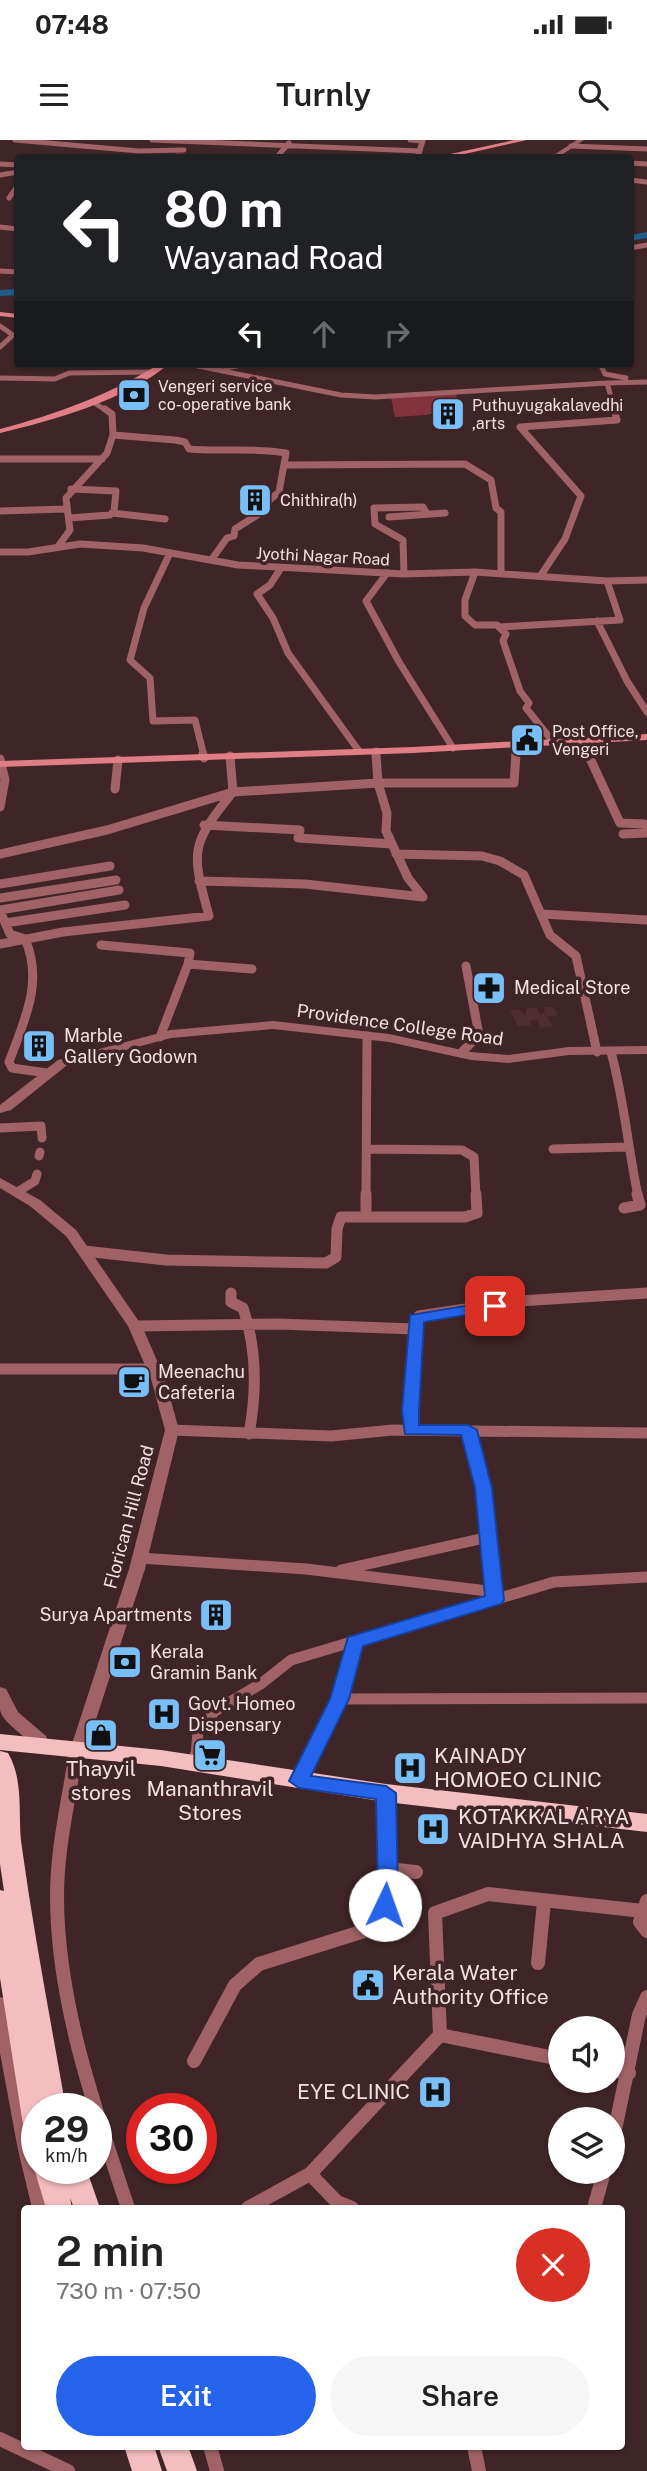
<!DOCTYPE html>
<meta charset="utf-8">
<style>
:root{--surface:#fff;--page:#f6f6f6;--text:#222;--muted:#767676;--accent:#2563eb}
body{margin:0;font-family:"Public Sans",sans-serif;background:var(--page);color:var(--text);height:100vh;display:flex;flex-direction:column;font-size:26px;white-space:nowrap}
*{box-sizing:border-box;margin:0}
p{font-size:23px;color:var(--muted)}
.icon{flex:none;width:38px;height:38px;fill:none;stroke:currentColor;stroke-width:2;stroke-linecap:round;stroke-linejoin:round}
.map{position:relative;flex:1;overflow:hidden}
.details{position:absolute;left:21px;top:2065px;width:604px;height:245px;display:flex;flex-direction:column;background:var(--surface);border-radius:7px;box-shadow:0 2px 5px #0004}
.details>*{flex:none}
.top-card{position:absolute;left:14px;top:14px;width:620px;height:214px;border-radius:7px;box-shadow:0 2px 5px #0004;background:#202124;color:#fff;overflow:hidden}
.tools{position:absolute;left:548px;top:1876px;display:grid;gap:14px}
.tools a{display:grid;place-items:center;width:77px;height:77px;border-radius:50%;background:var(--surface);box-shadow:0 2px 5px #0004;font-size:35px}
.speed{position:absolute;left:21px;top:1953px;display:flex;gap:14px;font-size:35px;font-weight:700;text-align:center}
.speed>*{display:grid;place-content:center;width:91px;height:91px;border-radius:50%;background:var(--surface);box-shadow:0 2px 5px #0004;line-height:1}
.speed small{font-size:18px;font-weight:400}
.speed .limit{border:10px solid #d22;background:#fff;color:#111}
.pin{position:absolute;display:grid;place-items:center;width:60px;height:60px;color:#fff;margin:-30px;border-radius:14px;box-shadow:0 4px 10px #0006}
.me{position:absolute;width:77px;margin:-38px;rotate:3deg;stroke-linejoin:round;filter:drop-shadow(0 0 5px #0008)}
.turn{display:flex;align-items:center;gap:24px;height:147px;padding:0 35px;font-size:32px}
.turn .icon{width:91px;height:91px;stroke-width:2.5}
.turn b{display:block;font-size:49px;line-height:60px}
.lanes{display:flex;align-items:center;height:66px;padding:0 35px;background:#0003;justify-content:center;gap:35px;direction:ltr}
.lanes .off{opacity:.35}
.round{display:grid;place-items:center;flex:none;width:74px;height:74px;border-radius:37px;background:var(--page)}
.summary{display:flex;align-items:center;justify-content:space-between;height:119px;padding:0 35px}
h1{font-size:42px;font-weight:600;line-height:52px}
.action{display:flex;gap:14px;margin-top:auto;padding:14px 35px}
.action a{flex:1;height:80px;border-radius:42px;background:var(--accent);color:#fff;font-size:28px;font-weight:600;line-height:80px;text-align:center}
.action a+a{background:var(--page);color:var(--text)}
.status{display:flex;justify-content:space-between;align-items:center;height:49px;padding:0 35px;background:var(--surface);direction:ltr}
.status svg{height:19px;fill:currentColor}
header{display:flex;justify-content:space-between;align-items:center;height:91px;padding:0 35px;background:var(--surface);font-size:32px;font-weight:600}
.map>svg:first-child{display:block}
</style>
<div class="status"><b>07:48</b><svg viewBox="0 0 49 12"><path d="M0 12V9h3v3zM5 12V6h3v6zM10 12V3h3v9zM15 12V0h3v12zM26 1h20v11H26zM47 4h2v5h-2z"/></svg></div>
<header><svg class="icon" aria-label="menu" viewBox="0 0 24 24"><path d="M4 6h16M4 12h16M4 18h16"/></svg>Turnly<svg class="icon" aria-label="search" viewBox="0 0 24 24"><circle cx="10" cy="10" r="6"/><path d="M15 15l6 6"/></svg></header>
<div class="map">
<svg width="647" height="2331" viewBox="0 0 647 2331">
<rect width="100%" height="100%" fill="#3f2527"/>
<path fill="#4e2e31" d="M544 867H553L558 875 547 877 553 886 540 888 538 880 530 881 531 885 518 886 510 870 519 869 525 875 527 868H537L540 875 545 871Z"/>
<path fill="#83333e" d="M457 253 454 269 426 275 395 277 391 258Z"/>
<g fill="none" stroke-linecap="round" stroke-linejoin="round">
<path fill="#1f5e8a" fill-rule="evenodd" d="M647 92V98L630 101V95Z
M18 149V155L0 156V150Z"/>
<path stroke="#a06267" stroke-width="5" d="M15 0 139 11 184 10
M152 0 420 11
M410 0 422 1
M571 6 647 9
M177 16 215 18
M276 18 289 3
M630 23 647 24
M0 24 18 25
M0 35 18 32
M630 40 647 42
M9 58 18 45
M0 87 18 89
M630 108 647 105
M0 131 18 132
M0 186 13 195 0 207
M188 224 341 255 375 257 607 243
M600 224 605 234 626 238
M226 228 247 224
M0 238 55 239 69 233 152 232
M96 264 107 271
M615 271 607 243 647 242"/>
<path stroke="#a06267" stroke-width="7" d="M105 269 112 274 113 295 175 300 185 302 189 309C221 312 254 307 286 313L279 352 259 369 262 372 235 389 234 396 227 398 212 419
M0 319H102
M285 325 465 324 491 340 496 368 501 372V434
M0 371 66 369
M112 373 165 379
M389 377 445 373
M69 378 110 375 114 372 116 351 71 349
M59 405 70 390 66 358 107 313 113 295
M0 412H28L80 404 143 408 238 425 404 434 475 432 607 441 647 440
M170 413 144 468 130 520 150 538 153 581 195 580 204 616
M281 428 270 445 257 454 273 478 288 513 359 611
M475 432 465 460V476L475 485H497L506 494 503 501 520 551 529 563 526 568 554 603
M387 433 366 461 399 522 453 608
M404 434 403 400 375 384 374 368 423 367 427 374
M541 435 565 399 581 356 520 287 617 280 614 269
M597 481 627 541 647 572
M499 487 620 480 607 441
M582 601 589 616
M376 611V616
M515 616 516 605"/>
<path stroke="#a06267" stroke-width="9" d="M203 614 204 618
M588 614 620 683 645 684 647 688
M0 619 5 640 0 667
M115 649 118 620
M204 685 300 690 298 698 392 704
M623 694 647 693
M0 714 107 690 233 652 230 616
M396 714 482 716 500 721 524 735 550 795 576 816 597 912
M199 741 305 744 423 757 408 738 386 691 387 673 378 643H514L516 614
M0 744 110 726
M0 758 116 740
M0 770 119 750
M0 771 10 794 25 799C44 842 24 881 9 922L12 928 47 933
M542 774 647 780
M5 783 125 765
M0 804 63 792 209 776C191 711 190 705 233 652L378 643 376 614
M101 805 190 813 188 824
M160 897 188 824 252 829
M611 912C624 959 628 1008 638 1056
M461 913 479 895 466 826
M0 988 41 986 42 998
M367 1009 462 1010 474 1017 476 1056
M553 1009 627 1007
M39 1016 40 1012
M19 1051 35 1041 37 1034
M366 1056 367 896"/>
<path stroke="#a06267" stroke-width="11" d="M624 1068 640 1065 637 1054
M366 1075V1054
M84 1111 166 1120 326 1123 336 1117 337 1089 341 1077H465L477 1073 476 1054
M231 1153V1162L243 1168C257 1209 257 1251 249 1294
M136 1186 278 1184 415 1189
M0 1229H154
M172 1290 331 1296 393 1290 647 1293
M411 1290 415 1189 419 1176 519 1161 647 1153
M468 1290 484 1348 495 1456
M140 1418 306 1429 496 1452
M341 1430 489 1397
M340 1559 647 1558
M196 1617 198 1591 215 1571 262 1543 291 1520 554 1442 647 1437
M311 1617 340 1559 355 1502"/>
<path stroke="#a06267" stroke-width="14" d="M75 1618C68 1664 57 1709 57 1756 57 1862 95 1969 128 2068
M196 1624 197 1615
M298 1641 311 1615
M387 1729 416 1732
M647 1761 640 1782 647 1791
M538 1823 544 1762
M440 1895 560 1919
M194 1921 235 1845 259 1824 377 1787 388 1753 386 1653
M612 1930 629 1933
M612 2004 639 1875 647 1857
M310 2034 337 2062 352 2068
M248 2068 310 2034 440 1895 435 1773 488 1754 643 1771
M594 2068 604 2032
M0 2299 68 2331
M210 2306 217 2331
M474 2306 479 2331"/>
<path fill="#a06267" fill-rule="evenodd" d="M420 0H426L420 18H414Z
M577 0H584L557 18H549Z
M273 881 389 894 471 912 508 915 569 907 647 906V914L569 915 508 923 471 920 389 902 273 889 171 898 66 926 11 970 0 973V965L58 920 171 890Z
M0 1038 40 1060 76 1090 142 1186 165 1239 179 1290 145 1429 86 1610 84 1614 78 1616 72 1614 70 1610 129 1429 165 1290 151 1239 128 1186 66 1096 30 1066 0 1048Z
M0 1547 6 1549 18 1572 46 1596 50 1607 48 1611 42 1613 36 1611C28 1596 3 1584 0 1570 0 1563 0 1554 0 1547Z
M0 1857 7 1859 9 1864 37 2005V2028H42L52 2068H32L18 2010 0 1913Z"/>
<path fill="#e07e87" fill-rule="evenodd" d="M514 0H527L447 18H432Z
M0 172 18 174V178L0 176Z
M159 224H169C126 260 54 280 0 293V289C57 274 109 255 159 224Z
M647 594V600L413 613 0 627V621L413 607Z"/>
<path fill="#f4bdc0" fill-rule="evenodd" d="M0 1594 161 1610 386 1644 647 1674V1692L386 1662 161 1626 0 1610Z
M0 1611 8 1613C25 1642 17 1677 22 1708 34 1795 51 1882 66 1969H37V2002L28 1999 24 1991 0 1838V1750L4 1751 0 1724Z
M37 2022V2028H86L100 2068H74L70 2058 72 2068H46L34 2028Z
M124 2306H154L162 2331H132Z
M158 2306H188L197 2331H167Z"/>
</g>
<path fill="#2563eb" stroke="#184099" stroke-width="2" d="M495 1161 501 1162V1169L424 1182 419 1271V1285H468L477 1290 492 1348 504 1460 501 1464 363 1506 349 1559 311 1636 386 1646 396 1653 398 1753 393 1770H378L375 1765 378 1753 376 1659 299 1648 289 1641 330 1559 348 1497 485 1456 475 1348 461 1295 405 1294 402 1271 410 1175Z"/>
<defs>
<g id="bank-square" transform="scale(1.75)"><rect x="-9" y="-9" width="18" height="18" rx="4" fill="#78bff7" stroke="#3f2527"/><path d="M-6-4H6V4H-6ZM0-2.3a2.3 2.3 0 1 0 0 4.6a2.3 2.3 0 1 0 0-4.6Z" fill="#111"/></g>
<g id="building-square" transform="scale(1.75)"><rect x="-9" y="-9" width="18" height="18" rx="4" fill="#78bff7" stroke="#3f2527"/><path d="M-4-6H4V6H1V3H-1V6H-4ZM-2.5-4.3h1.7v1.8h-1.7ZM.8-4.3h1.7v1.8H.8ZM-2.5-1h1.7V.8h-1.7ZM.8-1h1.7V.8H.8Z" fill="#111"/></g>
<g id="civic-square" transform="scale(1.75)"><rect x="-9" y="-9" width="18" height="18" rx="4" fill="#78bff7" stroke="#3f2527"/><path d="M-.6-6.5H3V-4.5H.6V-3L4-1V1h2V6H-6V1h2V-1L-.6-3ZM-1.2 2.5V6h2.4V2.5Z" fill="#111"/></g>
<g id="pharmacy-square" transform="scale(1.75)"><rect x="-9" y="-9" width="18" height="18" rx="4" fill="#78bff7" stroke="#3f2527"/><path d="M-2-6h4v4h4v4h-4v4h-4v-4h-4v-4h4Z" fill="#111"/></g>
<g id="cafe-square" transform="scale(1.75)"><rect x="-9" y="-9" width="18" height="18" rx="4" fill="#78bff7" stroke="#3f2527"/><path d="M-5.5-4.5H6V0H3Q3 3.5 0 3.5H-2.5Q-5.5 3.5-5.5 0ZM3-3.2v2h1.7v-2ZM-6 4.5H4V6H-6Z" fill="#111"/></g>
<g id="hospital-square" transform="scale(1.75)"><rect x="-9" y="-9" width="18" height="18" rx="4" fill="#78bff7" stroke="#3f2527"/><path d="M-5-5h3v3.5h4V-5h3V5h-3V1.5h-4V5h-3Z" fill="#111"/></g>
<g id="shop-square" transform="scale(1.75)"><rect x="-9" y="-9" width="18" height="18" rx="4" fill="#78bff7" stroke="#3f2527"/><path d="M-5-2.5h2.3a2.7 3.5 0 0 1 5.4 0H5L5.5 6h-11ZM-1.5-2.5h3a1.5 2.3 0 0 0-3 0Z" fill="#111"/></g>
<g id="supermarket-square" transform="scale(1.75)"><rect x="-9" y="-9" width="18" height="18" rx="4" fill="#78bff7" stroke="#3f2527"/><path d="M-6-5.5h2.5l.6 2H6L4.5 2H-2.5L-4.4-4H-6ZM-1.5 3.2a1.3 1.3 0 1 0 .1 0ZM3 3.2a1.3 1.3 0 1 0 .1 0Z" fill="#111"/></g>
</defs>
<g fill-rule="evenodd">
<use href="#bank-square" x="134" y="255"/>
<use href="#building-square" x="448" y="274"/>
<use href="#building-square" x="255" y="360"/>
<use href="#civic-square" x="527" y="600"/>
<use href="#pharmacy-square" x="489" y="848"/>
<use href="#building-square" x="39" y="906"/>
<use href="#cafe-square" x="134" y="1242"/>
<use href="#building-square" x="216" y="1475"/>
<use href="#bank-square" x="125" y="1522"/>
<use href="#hospital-square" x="164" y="1574"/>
<use href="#shop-square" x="101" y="1595"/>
<use href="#supermarket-square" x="210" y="1615"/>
<use href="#hospital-square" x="410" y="1628"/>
<use href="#hospital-square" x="433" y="1689"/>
<use href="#civic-square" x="368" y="1845"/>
<use href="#hospital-square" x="435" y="1952"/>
</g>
<g text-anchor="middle" stroke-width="7" stroke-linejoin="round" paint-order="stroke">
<g font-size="16" fill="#f2e1e1" stroke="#3f2527" text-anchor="start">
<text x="158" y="252">Vengeri service<tspan x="158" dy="18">co-operative bank</tspan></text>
<text x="472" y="271">Puthuyugakalavedhi<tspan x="472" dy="18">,arts</tspan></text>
<text x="280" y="366">Chithira(h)</text>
<text x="552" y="597">Post Office,<tspan x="552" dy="18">Vengeri</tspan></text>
</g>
<g font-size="16" fill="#f2e1e1" stroke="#3f2527">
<text transform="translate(323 416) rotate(3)" y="6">Jyothi Nagar Road</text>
</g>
<g font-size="18" fill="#f2e1e1" stroke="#3f2527" text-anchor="start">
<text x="514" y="854">Medical Store</text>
<text x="64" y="902">Marble<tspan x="64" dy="21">Gallery Godown</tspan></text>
<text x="158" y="1238">Meenachu<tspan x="158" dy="21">Cafeteria</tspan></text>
<text x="192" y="1481" text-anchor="end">Surya Apartments</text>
<text x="150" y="1518">Kerala<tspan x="150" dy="21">Gramin Bank</tspan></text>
<text x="188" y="1570">Govt. Homeo<tspan x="188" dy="21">Dispensary</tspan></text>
</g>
<g font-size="18" fill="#f2e1e1" stroke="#3f2527">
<text transform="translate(400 885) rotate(8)" y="6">Providence College Road</text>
<text transform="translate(129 1377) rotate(-75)" y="6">Florican Hill Road</text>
</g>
<g font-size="21" fill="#f2e1e1" stroke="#3f2527" text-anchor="start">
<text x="434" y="1623">KAINADY<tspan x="434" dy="24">HOMOEO CLINIC</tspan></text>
<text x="101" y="1636" text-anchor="middle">Thayyil<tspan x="101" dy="24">stores</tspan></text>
<text x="210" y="1656" text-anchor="middle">Mananthravil<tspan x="210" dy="24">Stores</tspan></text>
<text x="458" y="1684">KOTAKKAL ARYA<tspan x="458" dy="24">VAIDHYA SHALA</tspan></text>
<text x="392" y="1840">Kerala Water<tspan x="392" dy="24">Authority Office</tspan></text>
<text x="410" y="1959" text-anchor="end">EYE CLINIC</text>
</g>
</g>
</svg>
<div class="tools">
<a><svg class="icon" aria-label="sound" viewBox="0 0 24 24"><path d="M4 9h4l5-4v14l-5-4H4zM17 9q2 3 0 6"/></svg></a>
<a><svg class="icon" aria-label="layers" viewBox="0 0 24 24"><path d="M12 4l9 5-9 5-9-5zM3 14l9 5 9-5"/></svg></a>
</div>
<div class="speed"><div>29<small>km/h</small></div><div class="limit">30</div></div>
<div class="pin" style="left:495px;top:1166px;background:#d93025"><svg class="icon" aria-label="arrive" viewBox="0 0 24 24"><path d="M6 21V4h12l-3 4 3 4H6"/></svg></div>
<svg class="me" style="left:385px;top:1765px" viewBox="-20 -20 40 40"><circle r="19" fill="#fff"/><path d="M0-13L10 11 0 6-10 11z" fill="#2563eb"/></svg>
<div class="top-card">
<div class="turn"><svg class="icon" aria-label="left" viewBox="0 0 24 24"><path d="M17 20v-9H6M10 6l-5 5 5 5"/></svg><div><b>80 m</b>Wayanad Road</div></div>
<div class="lanes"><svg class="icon" aria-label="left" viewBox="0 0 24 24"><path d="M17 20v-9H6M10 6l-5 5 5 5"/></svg><svg class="icon off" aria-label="ahead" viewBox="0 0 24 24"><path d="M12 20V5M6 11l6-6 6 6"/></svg><svg class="icon off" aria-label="right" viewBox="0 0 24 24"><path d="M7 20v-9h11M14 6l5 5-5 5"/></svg></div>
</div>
<section class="details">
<div class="summary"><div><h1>2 min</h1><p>730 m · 07:50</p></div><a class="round" style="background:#d93025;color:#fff"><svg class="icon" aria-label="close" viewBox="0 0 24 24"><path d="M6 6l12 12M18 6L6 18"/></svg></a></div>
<div class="action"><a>Exit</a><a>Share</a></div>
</section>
</div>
